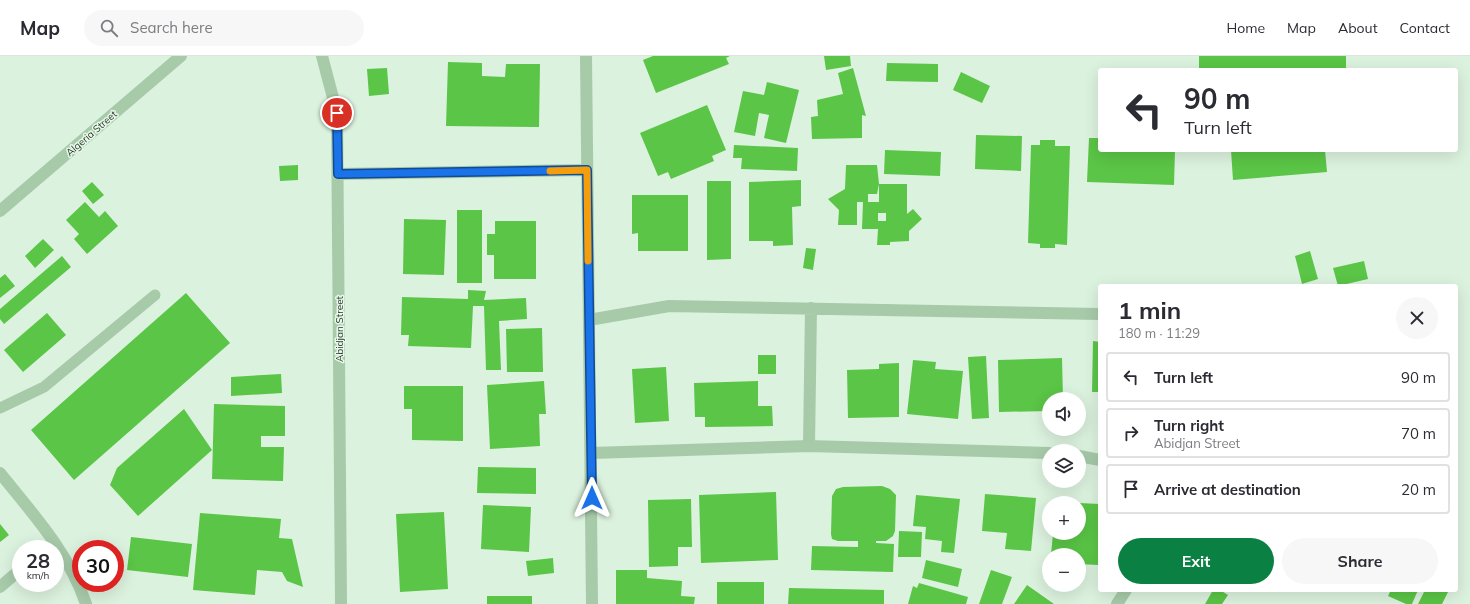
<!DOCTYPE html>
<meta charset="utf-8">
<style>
:root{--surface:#fff;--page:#f7f7f7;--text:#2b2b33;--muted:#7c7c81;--line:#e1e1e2;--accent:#0b8043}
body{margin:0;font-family:Mulish,sans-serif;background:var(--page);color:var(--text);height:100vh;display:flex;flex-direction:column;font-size:15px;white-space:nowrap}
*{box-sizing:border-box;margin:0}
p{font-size:13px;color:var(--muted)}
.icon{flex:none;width:22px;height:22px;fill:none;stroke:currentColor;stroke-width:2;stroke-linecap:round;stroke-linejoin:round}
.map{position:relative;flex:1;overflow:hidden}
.side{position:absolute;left:1098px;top:228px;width:360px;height:308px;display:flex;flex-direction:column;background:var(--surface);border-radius:4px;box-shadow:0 4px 16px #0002}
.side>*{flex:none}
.guide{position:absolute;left:1098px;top:12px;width:360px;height:84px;border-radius:4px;box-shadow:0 4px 16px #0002;background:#fff;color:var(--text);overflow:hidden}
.fabs{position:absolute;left:1042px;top:336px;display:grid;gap:8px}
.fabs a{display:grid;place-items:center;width:44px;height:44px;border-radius:50%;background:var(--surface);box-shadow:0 4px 16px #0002;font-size:20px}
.speed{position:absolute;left:12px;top:484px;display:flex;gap:8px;font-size:20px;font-weight:700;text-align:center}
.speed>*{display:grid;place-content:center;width:52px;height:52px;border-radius:50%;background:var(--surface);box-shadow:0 4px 16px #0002;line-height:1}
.speed small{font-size:10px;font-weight:400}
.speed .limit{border:6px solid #d22;background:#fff;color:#111}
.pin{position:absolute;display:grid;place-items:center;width:34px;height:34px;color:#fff;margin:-17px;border:2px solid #fff;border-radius:50%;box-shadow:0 1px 4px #0007}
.me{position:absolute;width:44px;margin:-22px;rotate:0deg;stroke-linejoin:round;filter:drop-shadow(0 0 3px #0008)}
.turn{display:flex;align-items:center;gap:14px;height:84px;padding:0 20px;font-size:18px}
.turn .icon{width:52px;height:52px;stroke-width:2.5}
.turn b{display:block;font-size:28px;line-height:34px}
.round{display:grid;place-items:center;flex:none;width:42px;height:42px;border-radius:21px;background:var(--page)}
.head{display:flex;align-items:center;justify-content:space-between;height:68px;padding:0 20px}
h1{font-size:24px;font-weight:700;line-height:30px}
.primary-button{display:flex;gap:8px;margin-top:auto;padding:8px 20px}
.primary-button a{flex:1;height:46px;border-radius:24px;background:var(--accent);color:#fff;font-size:16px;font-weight:700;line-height:46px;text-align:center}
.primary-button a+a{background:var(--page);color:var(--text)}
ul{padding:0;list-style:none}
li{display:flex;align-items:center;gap:12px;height:50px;margin:0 8px 6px;padding:0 12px;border:2px solid var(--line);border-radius:4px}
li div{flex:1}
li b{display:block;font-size:15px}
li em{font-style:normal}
header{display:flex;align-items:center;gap:24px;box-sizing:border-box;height:56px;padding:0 20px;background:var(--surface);border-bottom:1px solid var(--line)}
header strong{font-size:19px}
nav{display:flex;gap:22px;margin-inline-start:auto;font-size:14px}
.search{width:280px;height:36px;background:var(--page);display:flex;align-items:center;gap:10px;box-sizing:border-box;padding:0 14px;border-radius:22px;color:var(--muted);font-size:15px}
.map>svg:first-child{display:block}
</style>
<header>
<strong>Map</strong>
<div class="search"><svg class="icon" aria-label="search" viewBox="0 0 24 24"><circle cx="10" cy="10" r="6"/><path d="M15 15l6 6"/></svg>Search here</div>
<nav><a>Home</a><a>Map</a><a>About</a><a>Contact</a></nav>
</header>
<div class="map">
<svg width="1470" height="548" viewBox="0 0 1470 548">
<rect width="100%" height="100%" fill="#dbf2de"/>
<path fill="#5ac546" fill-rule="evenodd" d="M653 0H730L726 2 729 8 656 37 643 4Z
M824 0H850L851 10 826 14Z
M1199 0H1346V13L1199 14Z
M448 6 482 7V20L505 21 506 8H540L539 71 446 70Z
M887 7 938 8V26L886 25Z
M387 12 389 38 369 40 367 13Z
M853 12 866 60 862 59V82L812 83 811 61 818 60 817 44 843 38 838 17Z
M961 16 990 30 982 47 953 34Z
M767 26 799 34 786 87 764 82 769 59 759 57 755 80 734 76 743 35 764 39Z
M707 49 726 94 712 100 714 105 671 123 668 116 658 120 640 77Z
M976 79 1022 80 1021 115 975 113Z
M1089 82H1100V94H1175L1174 129 1087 126Z
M1040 84H1055V90H1070L1067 189 1055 188V192H1040V188L1028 187 1031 89H1040Z
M734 89 798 92 797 115 741 113 742 102H733Z
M885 94 941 96 940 120 884 118Z
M1231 94H1325L1327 116 1233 124Z
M298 109V124L280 125 279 110Z
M846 109H877L879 128H907V158L913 153 922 163 909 175V185L890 186V189H877L878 173H862L863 146H857V169H838L839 154 828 143 845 133ZM879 128V146H868V138H877ZM878 157H886V165H878Z
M801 124V150L792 151 793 189 773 190V185H749V126Z
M707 125H731V203L707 204Z
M92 126 104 139 93 148 82 135Z
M632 139H688V195H638V177L632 178Z
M85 146 99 161 105 155 118 170 87 198 74 183 79 178 66 164Z
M457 154H482V227H457Z
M404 163 446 164 444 219 403 218Z
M495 165H536V223H494V199H487V178H495Z
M43 183 54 194 35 212 25 200Z
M806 192 816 193 813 214 803 212Z
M1310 195 1318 223 1302 228 1295 200Z
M62 200 71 211 4 268 0 263V253Z
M1364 205 1368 223 1338 230 1333 212Z
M5 218 15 230 0 242V222Z
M468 234 486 235 484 244 526 242 527 263 499 265 501 314H486L484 250H473L471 292 408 290 409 279H401L402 241 468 243Z
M186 237 230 287 74 424 31 374Z
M47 257 66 279 23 316 4 294Z
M542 272 543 316H507L506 273Z
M1093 285 1100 286V336H1092Z
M758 299H776V318H758Z
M986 300 989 362 972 363 968 301Z
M1062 302 1063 343H1049V355L999 356 998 304Z
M913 304 936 306 935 313 963 315 958 363 907 358Z
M899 307V361L848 362 847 314 879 313V308Z
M666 311 669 365 635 367 632 313Z
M281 318 282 337 231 340V321Z
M544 325 546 358H539L540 390 490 393 487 329Z
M758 325V350H772L773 370 705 371V361H695L694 327Z
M404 330H463V385L412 384V353H404Z
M214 348 285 350V380H261V391H284L283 425 212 423Z
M184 353 212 394 138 460 110 429 117 412Z
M478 411 536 412V438L477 437Z
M882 430 890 433 896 439 895 475 893 480 886 485H876V487L894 488 893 516 811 514 812 490 858 491V485H838L832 483 831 478 832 440 836 433 843 431Z
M776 436 778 504 701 507 699 439Z
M985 438 1036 442 1031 495 1005 493 1007 477 982 475Z
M916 439 960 443 954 497 941 496 942 485 925 483 926 471 913 470Z
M691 443 692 491H678V510L649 511 648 444Z
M1056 445 1071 446V447H1055Z
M1079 447 1100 448 1098 509 1079 508V499H1051L1053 477H1079Z
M483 449 531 451 529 496 481 493Z
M444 456 448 533 400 536 396 458Z
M200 457 281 463 279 482 292 483 303 531 287 525 282 516 257 514 255 539 193 534Z
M0 468 9 479 0 486Z
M899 475 922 476 921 501H898Z
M131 481 192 488 188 521 127 514Z
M553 502 554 517 528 520 526 505Z
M926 504 962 513 958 531 922 522Z
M616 514H647V522L682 525 681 540 695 541 694 548H616Z
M991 514 1012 521 1002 548H979Z
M717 526H764V548H717Z
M919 527 968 541 966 548H908L913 530 917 532Z
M1027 529 1054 548H1014Z
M789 532 884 534V548H788Z
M1213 534H1220L1228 539 1222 548H1205Z
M1391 534H1418L1412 548H1406L1388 540Z
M1425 534H1449L1442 548H1418Z
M487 540H532V548H487Z"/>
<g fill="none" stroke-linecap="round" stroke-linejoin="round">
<path stroke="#a7caa9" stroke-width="11" d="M0 352 44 331 155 239"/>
<path stroke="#a7caa9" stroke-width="12" d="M322 0 337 57 341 548
M586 0 592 548
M338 118 587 114
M0 155 181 0
M589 264 669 250 1100 258
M809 390 811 252
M592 397 809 390 1049 397
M1079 400 1100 404
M0 417C33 458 69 497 86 548
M0 531 21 513
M1117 548 1126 534"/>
</g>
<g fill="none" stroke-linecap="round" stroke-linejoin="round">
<g stroke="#114b97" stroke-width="10">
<path id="route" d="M337 57 338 118 587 114 592 442"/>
</g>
<use href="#route" stroke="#1a73e8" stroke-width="7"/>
<path stroke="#f59e0b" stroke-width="7" d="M550 115 587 114 588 205"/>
</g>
<g text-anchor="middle" stroke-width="3" stroke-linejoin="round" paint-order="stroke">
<g font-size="10" fill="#293628" stroke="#e7f9ea">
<text transform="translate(91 77) rotate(-41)" y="4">Algeria Street</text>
<text transform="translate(339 273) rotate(-90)" y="4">Abidjan Street</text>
</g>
</g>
</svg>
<div class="fabs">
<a><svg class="icon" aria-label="sound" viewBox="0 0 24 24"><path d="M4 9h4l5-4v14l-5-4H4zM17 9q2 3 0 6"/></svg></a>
<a><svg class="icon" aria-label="layers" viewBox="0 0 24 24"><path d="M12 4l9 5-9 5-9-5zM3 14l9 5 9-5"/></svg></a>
<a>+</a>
<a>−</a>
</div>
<div class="speed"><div>28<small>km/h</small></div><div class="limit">30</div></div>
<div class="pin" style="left:337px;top:57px;background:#d93025"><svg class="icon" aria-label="arrive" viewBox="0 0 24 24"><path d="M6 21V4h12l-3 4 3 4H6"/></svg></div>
<svg class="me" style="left:592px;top:442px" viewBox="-20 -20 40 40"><path d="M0-17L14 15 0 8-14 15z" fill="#1a73e8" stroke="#fff" stroke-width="4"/></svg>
<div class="guide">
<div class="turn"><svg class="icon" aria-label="left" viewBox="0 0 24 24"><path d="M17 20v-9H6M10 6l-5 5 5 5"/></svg><div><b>90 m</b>Turn left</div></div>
</div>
<section class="side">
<div class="head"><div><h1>1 min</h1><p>180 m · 11:29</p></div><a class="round"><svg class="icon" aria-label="close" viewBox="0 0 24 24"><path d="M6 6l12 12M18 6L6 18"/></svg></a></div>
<ul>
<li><svg class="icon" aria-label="left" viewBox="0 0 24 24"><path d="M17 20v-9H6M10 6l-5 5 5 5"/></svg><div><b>Turn left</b></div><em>90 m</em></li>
<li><svg class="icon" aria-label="right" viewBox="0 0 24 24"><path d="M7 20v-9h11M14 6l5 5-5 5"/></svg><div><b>Turn right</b><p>Abidjan Street</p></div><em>70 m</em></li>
<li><svg class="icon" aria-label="arrive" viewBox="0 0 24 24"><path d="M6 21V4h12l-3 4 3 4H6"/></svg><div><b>Arrive at destination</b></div><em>20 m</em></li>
</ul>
<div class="primary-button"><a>Exit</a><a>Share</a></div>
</section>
</div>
